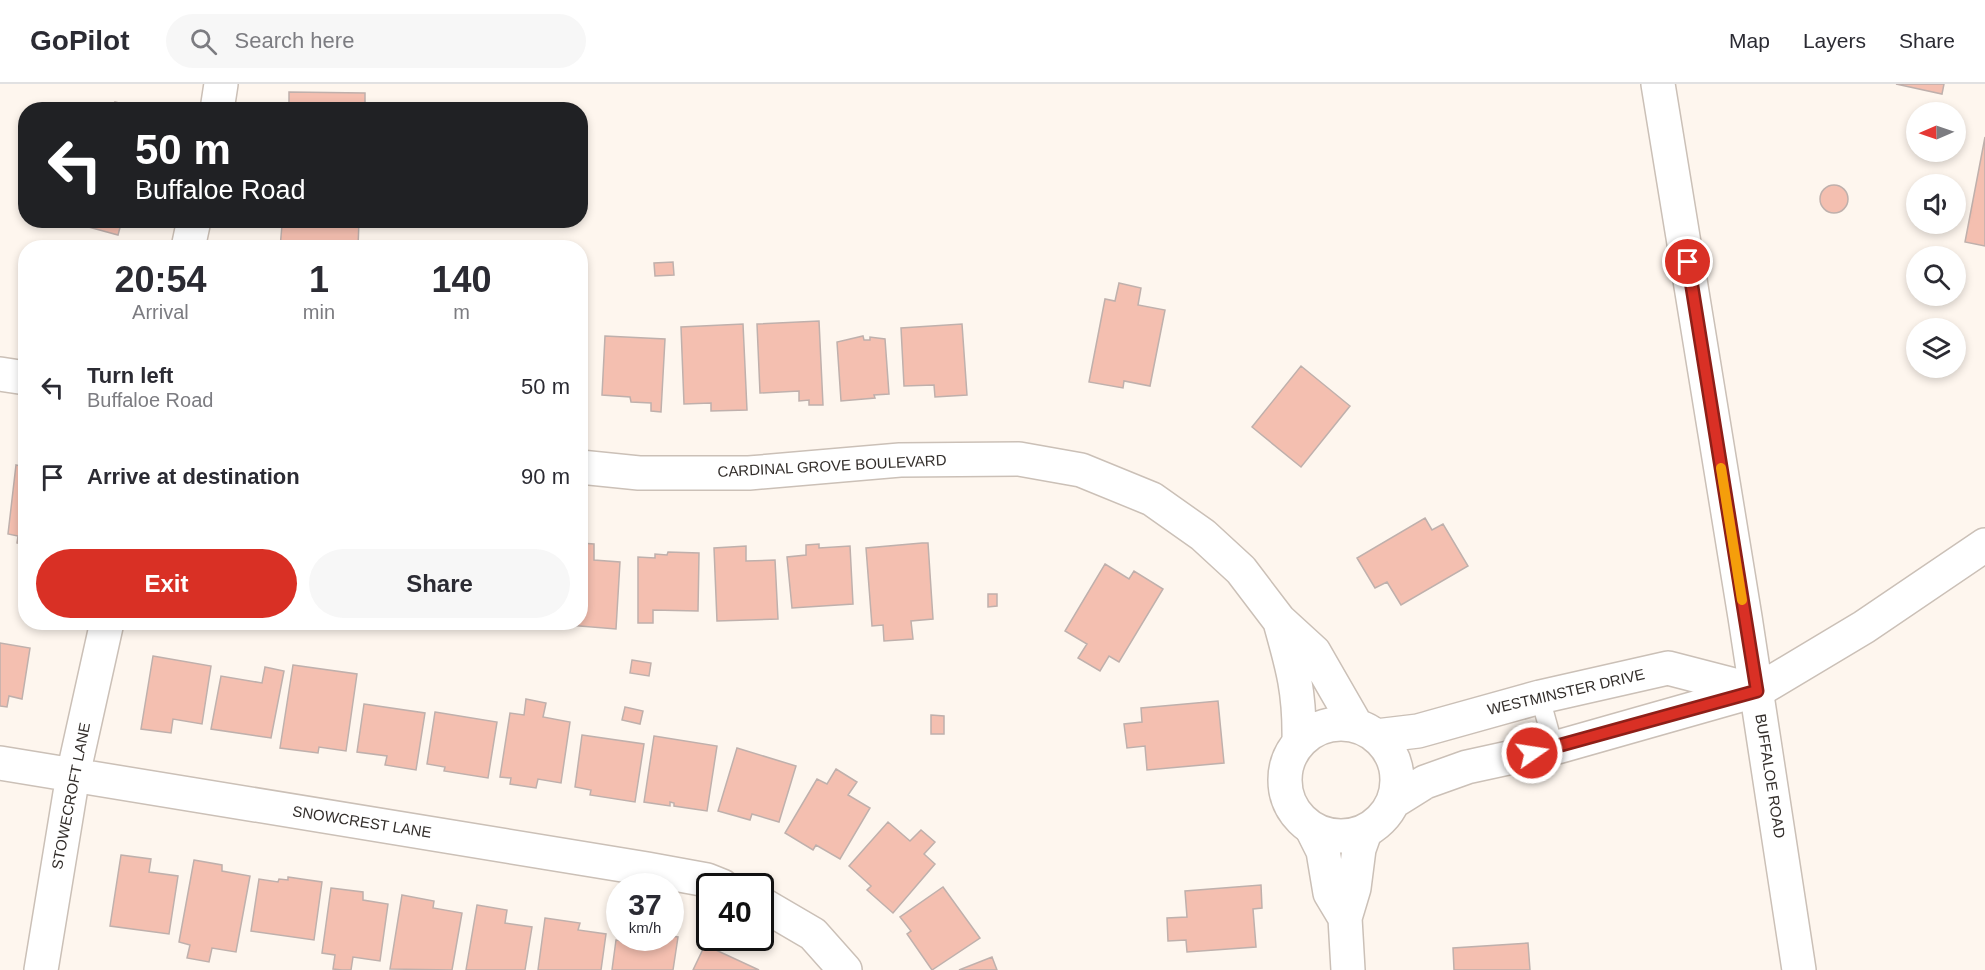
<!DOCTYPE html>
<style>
:root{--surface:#fff;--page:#f7f7f7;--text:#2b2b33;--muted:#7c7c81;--line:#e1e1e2;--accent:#d93025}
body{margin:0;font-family:Arial,sans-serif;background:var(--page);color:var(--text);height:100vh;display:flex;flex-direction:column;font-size:22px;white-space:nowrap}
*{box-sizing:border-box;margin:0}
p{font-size:20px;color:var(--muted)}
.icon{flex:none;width:33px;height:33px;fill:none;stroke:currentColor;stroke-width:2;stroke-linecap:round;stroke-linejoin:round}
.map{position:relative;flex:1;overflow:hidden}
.panel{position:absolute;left:18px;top:156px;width:570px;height:390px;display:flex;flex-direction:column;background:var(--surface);border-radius:24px;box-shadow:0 3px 9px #0003}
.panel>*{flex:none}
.guide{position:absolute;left:18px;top:18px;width:570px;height:126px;border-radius:24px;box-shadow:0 3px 9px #0003;background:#202124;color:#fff;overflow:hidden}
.needle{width:39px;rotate:268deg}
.buttons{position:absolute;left:1906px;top:18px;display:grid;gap:12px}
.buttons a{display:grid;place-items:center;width:60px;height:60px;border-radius:50%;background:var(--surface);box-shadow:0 3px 9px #0003;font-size:30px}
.speed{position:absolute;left:606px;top:789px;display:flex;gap:12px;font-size:30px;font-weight:700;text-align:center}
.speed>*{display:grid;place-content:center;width:78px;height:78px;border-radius:50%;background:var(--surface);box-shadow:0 3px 9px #0003;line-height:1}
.speed small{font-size:15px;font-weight:400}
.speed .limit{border:3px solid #111;border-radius:9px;background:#fff;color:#111}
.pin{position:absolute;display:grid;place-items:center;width:51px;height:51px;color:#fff;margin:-26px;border:3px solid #fff;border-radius:50%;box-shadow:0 2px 6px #0007}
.me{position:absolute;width:66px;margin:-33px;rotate:77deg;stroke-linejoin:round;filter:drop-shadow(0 0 4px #0008)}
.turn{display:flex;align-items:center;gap:21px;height:126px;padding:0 18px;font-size:27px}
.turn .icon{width:78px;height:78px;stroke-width:2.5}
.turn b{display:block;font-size:42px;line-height:51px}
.eta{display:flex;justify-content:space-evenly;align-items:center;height:102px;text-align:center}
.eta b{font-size:36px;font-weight:800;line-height:42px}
.button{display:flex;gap:12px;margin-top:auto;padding:12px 18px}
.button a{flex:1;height:69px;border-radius:36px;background:var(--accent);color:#fff;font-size:24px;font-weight:800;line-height:69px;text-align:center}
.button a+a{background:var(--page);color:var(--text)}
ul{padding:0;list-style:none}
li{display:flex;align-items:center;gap:18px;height:90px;padding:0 18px}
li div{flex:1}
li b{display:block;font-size:22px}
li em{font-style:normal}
header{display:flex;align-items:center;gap:36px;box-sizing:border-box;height:84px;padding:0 30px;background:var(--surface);border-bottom:2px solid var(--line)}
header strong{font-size:28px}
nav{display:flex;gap:33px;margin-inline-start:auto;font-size:21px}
.search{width:420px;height:54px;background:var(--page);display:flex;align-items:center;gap:15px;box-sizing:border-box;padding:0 21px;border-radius:33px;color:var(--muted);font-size:22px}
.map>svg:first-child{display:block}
</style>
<header>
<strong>GoPilot</strong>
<div class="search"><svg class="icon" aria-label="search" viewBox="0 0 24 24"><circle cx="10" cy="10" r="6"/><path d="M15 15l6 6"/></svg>Search here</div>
<nav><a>Map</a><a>Layers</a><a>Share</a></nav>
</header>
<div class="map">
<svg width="1985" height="886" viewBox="0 0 1985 886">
<rect width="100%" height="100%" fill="#fef6ee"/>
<path fill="#f4bfb0" stroke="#bfb0ac" stroke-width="1.5" d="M1896 0H1944L1942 10Z
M289 8 365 9V26H289Z
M115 18 149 26H114Z
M1985 53V162L1965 158Z
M1820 115a14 14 0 1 1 28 0a14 14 0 1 1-28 0Z
M63 136H122L118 151Z
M269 136H359L358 164H280L282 141 269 140Z
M673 178 674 191 655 192 654 179Z
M1119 199 1141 204 1138 221 1165 226 1150 302 1124 297 1123 304 1089 298 1105 215 1115 217Z
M819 237 823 321H809V316L799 317V307L760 309 757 240Z
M743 240 747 326 711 327V319L684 320 681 243Z
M962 240 967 311 935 313 934 301 904 302 901 244Z
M605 252 665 255 661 328 651 327V319L631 318 630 313 602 311Z
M863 252 864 256H870V253L885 255 889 310 874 311 875 314 841 317 837 258Z
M1301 282 1350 322 1301 383 1252 343Z
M16 381 26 383V461L17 459 18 452 8 450Z
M1425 434 1432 446 1443 440 1468 482 1401 521 1387 498 1375 504 1357 474Z
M580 459 594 460V476L620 478 616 545 555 540 580 538Z
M922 459H928L933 535 911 537 913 555 884 557 883 541 872 542 866 464Z
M819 460V464L850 462 853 520 792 524 787 473 806 471V461Z
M746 462V477L775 476 778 535 717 537 714 464Z
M668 468 699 469 698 527 653 526V539H638V473L655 474V470L667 471Z
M1105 480 1129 495 1134 487 1163 505 1119 578 1109 572 1100 587 1078 574 1087 560 1065 547Z
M988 510H997V522L988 523Z
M0 559 30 564 22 615 9 612 7 623 0 622Z
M153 572 211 582 202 640 173 635 171 649 141 645Z
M632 576 651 579 649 592 630 589Z
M293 581 357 590 346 667 319 663 318 669 280 664Z
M265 583 284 587 271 654 211 645 221 592 262 599Z
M526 615 546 619 543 633 570 638 561 699 538 695 536 704 510 700 511 694 500 693 510 629 524 631Z
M1218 617 1224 679 1147 686 1145 662 1127 664 1124 640 1142 638 1141 624Z
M364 620 425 629 416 686 385 681 387 672 357 668Z
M625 623 643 627 640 640 622 636Z
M435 628 497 638 488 694 444 687 445 683 427 680Z
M931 631 944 632V650H931Z
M582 651 644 660 635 718 590 711 591 706 575 703Z
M654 652 717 662 707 727 674 722V719L670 718V722L644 718Z
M737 664 796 682 779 738 752 730 750 736 718 727Z
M836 685 857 698 848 711 870 724 840 775 816 761 813 766 785 749 817 695 827 700Z
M888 738 910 757 921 746 935 758 924 770 935 780 893 829 867 806 871 802 849 782Z
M121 771 151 775 149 788 178 792 169 850 110 842Z
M194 776 222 781V787L250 792 236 868 212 864 209 878 187 874 190 861 179 858Z
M288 793 322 798 314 856 251 847 259 795 278 798 279 795 288 796Z
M1261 801 1262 824 1253 825 1256 863 1187 868 1186 856 1168 857 1167 834 1187 833 1185 807Z
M943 803 980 854 932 886 907 850 911 847 900 833Z
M331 804 363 808V816L388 820 380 877 353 873 351 886H342L333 885 335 871 322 869Z
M402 811 434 817 433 824 462 829 452 886 390 885Z
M477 821 507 826 505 839 532 843 525 886H466Z
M545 834 580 839 578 846 606 850 601 886H538Z
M670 852 678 853 673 886H612L616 856 645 860 647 854Z
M1528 859 1530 886H1454L1453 864Z
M705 861 759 886H693Z
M992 873 997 886H959Z"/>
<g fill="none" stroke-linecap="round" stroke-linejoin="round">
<g stroke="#cbc0b7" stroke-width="21">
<path id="lane" d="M1540 613 1554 664"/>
</g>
<g stroke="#cbc0b7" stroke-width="36">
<path id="street" d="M217 26 221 0
M188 164 194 136
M1757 607 1864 543 1985 461
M0 679 647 785 707 796 722 802
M1312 745 1323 767 1330 809 1345 834
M760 819 813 850 845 886
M41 886 73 691 107 538
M1348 886 1345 834 1354 804 1359 765 1365 748"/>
</g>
<g stroke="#cbc0b7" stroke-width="36">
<path id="secondary" d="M0 290 26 294
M580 383 639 389H749L900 376 1019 375 1081 386 1152 415 1203 451 1241 486 1279 536 1314 568 1356 641
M1280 538C1293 584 1300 609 1299 658
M1285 696a56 56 0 1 1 112 0a56 56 0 1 1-112 0Z
M1376 652 1418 647 1540 613 1668 584 1757 607
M1393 718 1425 698 1467 683 1554 664 1755 607"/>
</g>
<g stroke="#cbc0b7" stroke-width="36">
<path id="primary" d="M1658 0 1745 533 1799 886"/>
</g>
<use href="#lane" stroke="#fff" stroke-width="18"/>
<use href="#street" stroke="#fff" stroke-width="33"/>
<use href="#secondary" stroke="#fff" stroke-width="33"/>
<use href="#primary" stroke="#fff" stroke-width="33"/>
</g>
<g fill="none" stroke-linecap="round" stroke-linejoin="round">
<g stroke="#8d1f18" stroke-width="15">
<path id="route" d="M1532 669 1757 607 1688 178"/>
</g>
<use href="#route" stroke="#d93025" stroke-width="10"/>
<path stroke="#f59e0b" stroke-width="10" d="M1721 384 1742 516"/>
</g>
<g text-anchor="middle" stroke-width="4.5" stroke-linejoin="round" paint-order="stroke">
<g font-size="15" fill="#332e2b" stroke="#fff">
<text transform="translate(832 382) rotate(-3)" y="5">CARDINAL GROVE BOULEVARD</text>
<text transform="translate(1566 608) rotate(-13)" y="5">WESTMINSTER DRIVE</text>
<text transform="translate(1770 692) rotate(81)" y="5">BUFFALOE ROAD</text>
<text transform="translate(71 712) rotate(-79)" y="5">STOWECROFT LANE</text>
<text transform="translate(362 738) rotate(9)" y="5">SNOWCREST LANE</text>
</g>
</g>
</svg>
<div class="buttons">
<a><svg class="needle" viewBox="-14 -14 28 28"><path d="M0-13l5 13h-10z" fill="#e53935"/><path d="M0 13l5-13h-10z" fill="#7c7c81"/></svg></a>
<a><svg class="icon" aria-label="sound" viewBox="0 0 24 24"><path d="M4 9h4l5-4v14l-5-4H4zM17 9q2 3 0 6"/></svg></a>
<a><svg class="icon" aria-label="search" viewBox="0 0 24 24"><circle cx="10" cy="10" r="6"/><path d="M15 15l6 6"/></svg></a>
<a><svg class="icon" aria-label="layers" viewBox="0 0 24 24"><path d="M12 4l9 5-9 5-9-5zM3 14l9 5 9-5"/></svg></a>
</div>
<div class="speed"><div>37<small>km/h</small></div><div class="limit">40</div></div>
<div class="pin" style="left:1688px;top:178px;background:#d93025"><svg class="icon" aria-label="arrive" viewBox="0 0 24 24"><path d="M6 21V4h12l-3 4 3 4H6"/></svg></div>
<svg class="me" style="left:1532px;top:669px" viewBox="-20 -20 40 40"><circle r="17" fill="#d93025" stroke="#fff" stroke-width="3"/><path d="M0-11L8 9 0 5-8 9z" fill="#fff"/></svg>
<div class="guide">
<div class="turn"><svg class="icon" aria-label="left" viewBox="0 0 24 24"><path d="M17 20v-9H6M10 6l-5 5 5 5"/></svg><div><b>50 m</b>Buffaloe Road</div></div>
</div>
<section class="panel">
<div class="eta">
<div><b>20:54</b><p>Arrival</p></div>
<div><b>1</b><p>min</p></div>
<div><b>140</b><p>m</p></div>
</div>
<ul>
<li><svg class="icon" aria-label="left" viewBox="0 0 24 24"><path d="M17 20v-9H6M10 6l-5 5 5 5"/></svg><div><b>Turn left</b><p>Buffaloe Road</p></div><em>50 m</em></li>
<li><svg class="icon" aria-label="arrive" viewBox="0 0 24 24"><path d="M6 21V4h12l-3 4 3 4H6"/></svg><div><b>Arrive at destination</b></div><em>90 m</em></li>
</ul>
<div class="button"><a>Exit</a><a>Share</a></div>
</section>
</div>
